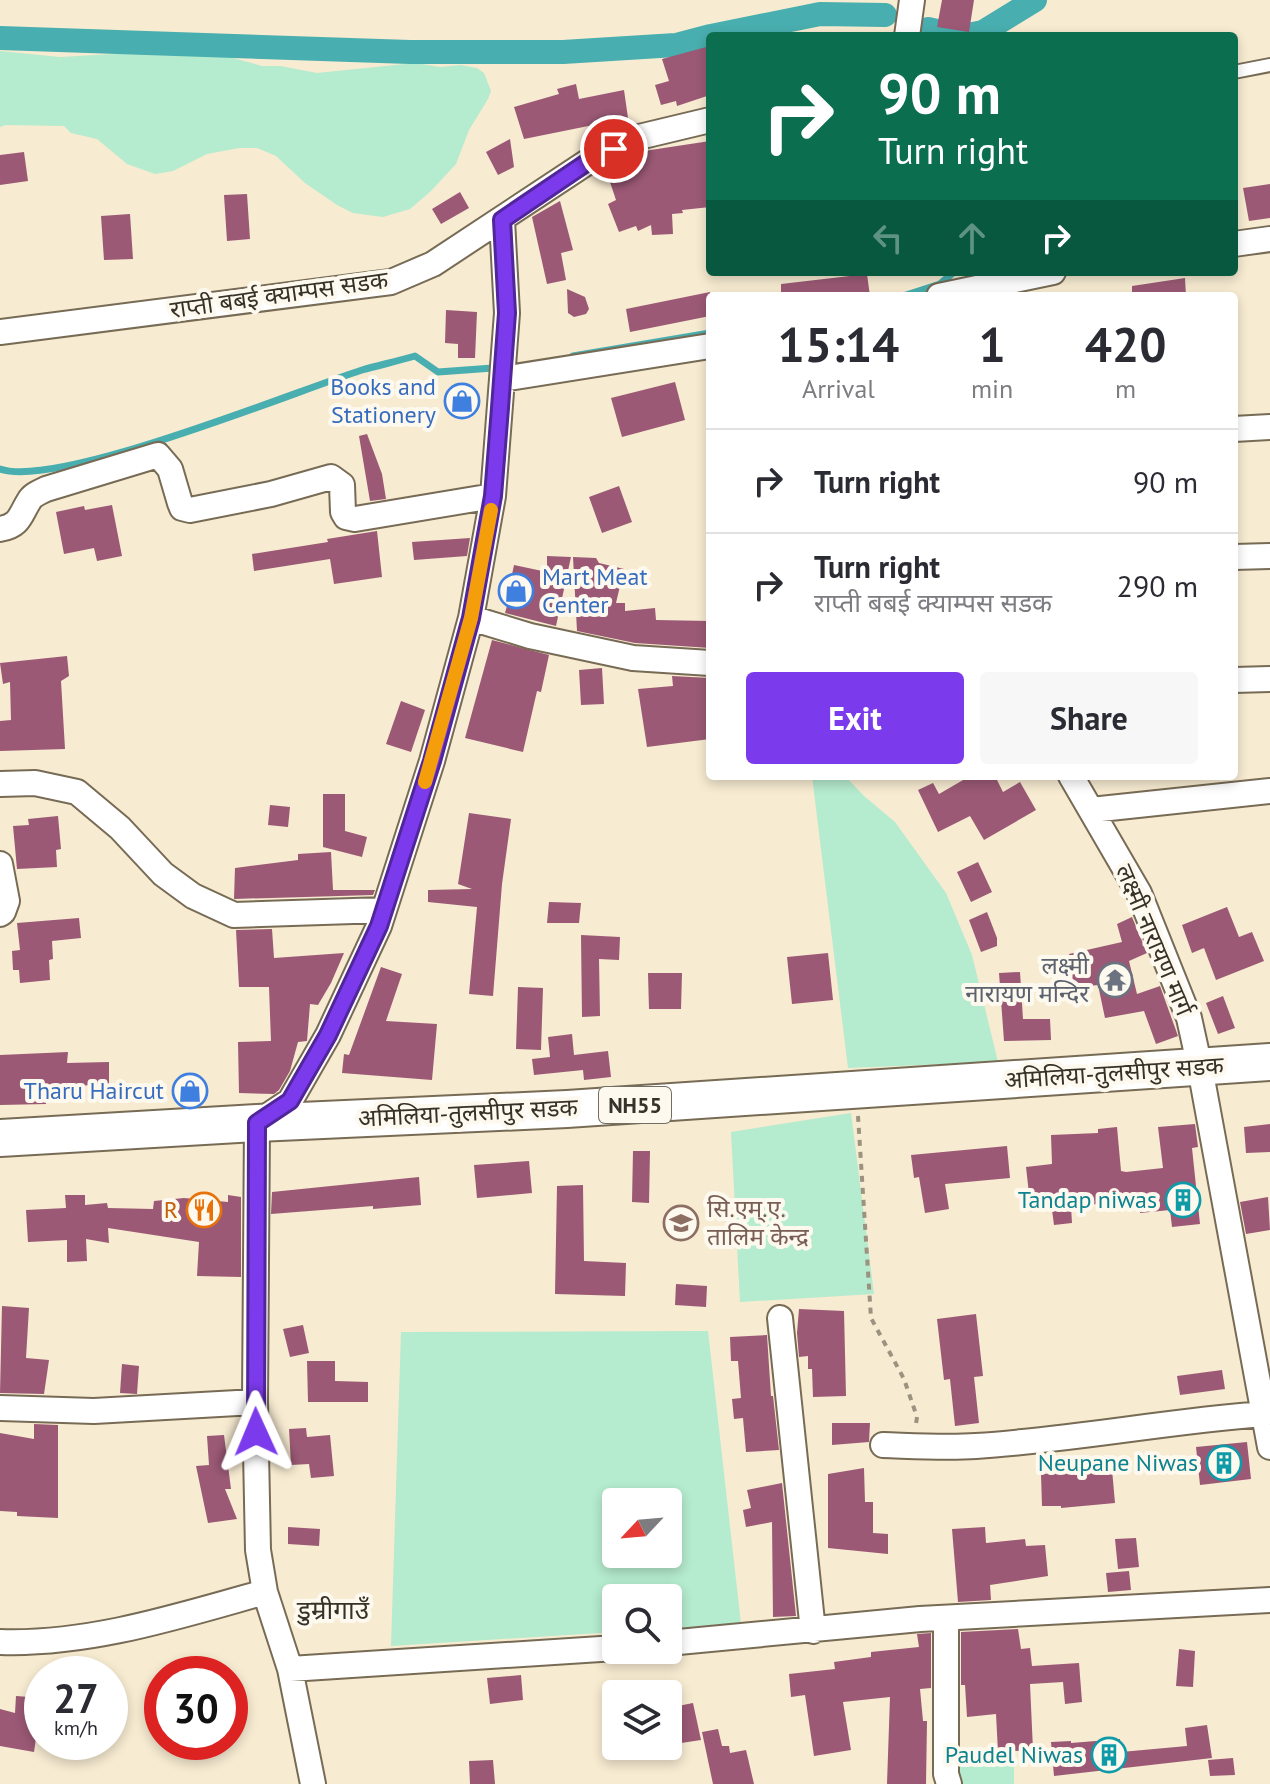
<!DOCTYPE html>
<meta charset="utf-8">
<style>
:root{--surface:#fff;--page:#f7f7f7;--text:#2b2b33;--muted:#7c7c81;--line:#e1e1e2;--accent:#7c3aed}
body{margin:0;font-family:"PT Sans","Noto Sans Devanagari",sans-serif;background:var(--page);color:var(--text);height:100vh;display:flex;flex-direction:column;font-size:30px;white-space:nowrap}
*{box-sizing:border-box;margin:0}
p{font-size:26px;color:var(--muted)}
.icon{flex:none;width:44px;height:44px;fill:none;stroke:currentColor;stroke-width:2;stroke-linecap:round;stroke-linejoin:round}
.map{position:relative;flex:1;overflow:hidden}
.panel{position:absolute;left:706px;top:292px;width:532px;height:488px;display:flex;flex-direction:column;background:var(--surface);border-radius:8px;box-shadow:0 4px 12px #0003}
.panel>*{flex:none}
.banner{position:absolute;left:706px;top:32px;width:532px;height:244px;border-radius:8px;box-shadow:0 4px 12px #0003;background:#0b6e4f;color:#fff;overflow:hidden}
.needle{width:52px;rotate:244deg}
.tools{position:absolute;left:602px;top:1488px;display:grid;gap:16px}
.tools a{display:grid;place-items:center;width:80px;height:80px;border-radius:8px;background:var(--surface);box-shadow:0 4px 12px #0003;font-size:40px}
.speed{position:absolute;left:24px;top:1656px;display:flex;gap:16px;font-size:40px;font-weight:700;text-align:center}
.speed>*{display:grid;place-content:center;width:104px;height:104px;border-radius:50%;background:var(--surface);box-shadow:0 4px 12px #0003;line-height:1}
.speed small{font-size:20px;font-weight:400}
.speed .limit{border:12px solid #d22;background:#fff;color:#111}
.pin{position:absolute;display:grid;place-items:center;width:68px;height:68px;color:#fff;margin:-34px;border:4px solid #fff;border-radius:50%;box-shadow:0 2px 8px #0007}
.me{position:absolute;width:88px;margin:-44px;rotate:359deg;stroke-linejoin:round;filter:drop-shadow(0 0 6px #0008)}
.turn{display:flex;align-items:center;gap:28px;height:168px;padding:0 40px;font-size:36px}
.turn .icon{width:104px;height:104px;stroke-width:2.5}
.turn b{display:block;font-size:56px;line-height:68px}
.lanes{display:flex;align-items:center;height:76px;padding:0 40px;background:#0003;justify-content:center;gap:40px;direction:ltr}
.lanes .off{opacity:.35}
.eta{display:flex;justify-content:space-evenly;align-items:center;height:136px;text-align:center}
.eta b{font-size:48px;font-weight:600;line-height:56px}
.cta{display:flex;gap:16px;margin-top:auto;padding:16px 40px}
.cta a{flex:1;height:92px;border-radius:8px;background:var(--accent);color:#fff;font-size:32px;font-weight:600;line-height:92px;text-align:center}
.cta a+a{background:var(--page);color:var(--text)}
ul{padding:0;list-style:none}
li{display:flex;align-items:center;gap:24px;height:104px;padding:0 40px;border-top:2px solid var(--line)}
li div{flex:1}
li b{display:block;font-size:30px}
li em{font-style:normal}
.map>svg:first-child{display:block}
</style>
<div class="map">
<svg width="1270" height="1784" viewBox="0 0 1270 1784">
<rect width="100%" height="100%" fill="#f7ebd1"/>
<path fill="#b5ebce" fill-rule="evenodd" d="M0 51 60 57 168 51 215 53 262 66H280L317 73 415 63 441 67 460 65 477 68 484 73 491 91 488 99 469 130 456 164 431 191 410 209 383 217 353 213 337 205 305 183 276 156 257 148H239L207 154 173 171 155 174 127 164 97 139 71 133 64 126 6 125 0 127Z
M812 776H845L864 796 895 822 946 893 972 955 998 1062 848 1068Z
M851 1113 874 1294 740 1302 731 1132Z
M708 1331 741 1624 668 1629V1598H616V1632L391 1646 401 1332ZM616 1502H668V1554H616Z
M959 1754 1014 1756V1784H960Z"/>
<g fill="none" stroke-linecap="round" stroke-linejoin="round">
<path stroke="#49aeaf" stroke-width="7" d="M903 296 940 284 954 272
M573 356 710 333
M0 469C58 489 293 392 362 370 380 365 398 361 415 356L438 372 493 368"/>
<path stroke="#49aeaf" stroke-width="24" d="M928 29 959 36
M711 36 820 14 885 15
M963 36 983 32 1035 0
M0 38 410 52H563L676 45 710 36"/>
</g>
<path fill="#9b5975" d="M942 0H974L969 32 937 27Z
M710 46V95L677 106 676 101 661 105 655 85 669 81 662 59Z
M576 84 579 99 624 90 628 118 524 139 514 107 559 94 557 89Z
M510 139 514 167 498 175 486 152Z
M710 141V207L682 210 683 213 672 214 673 234 652 235 651 225 638 231 636 226 619 232 608 204 616 200 606 170 644 151Z
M24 152 28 181 0 185V155Z
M1270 184V218L1249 221 1243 188Z
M460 192 469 208 441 224 432 209Z
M247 194 250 239 227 241 224 195Z
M560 201 573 250 561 253 566 280 547 284 532 217Z
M130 214 133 259 104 260 101 216Z
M867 274 870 296H781V284Z
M1185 278 1186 296H1132V286Z
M567 289 585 297 589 309 586 314 574 317 568 313Z
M710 292V316L630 332 626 309Z
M446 310 477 312 475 358H458V344L445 343Z
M675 382 685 420 622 437 611 398Z
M367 434 382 474 386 499 370 501 359 436Z
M619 486 632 522 602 533 589 497Z
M112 505 122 556 97 561 94 548 64 554 56 512 84 506 85 510Z
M377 531 382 577 334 584 330 559 254 571 252 554 328 542 327 539Z
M470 538 467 556 414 560 412 542Z
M547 556 571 557 556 626 505 613 513 584H510L514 565 547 572Z
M573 557 596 558 599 563 624 569 616 603H625V611L655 608 656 620 710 621V648L635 643 577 631Z
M492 640 549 655 541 692 537 691 523 752 465 738Z
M67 656 69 676 61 681 65 749 0 751V721L11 720 10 682 3 684 0 663Z
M602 668 604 704 581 705 579 670Z
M672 676 710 678V739L647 747 638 689 673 686Z
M401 701 425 710 411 752 386 744Z
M970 776H995L1003 792 1020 782 1036 810 984 840 970 816 938 832 918 790 933 783 939 794Z
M323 794H345V831L367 837 362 857 323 847Z
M270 805 290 807 288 827 268 825Z
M469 813 511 819 502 884 493 996 469 994 477 907 428 902V890L472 889 458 884Z
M58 816 61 849 56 850 57 867 17 869 13 826 29 825 28 819Z
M331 852 333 890H375L373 895 234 899 235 868 298 860V854Z
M978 862 992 892 971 902 957 872Z
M549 902 581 903 579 923H547Z
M1227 907 1239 937 1252 932 1264 961 1216 980 1204 948 1192 953 1182 925Z
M987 912 997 938V946L981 952 969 920Z
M1132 917 1147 953 1129 961 1137 994 1160 986 1178 1036 1156 1044 1144 1011 1105 1018 1098 985 1074 988 1069 954 1122 942 1117 924Z
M79 918 81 938 52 941 53 959 49 960 50 980 20 983 19 970H13L12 951 20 950 17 923Z
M272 929 274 958 344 953 331 983 318 1005 310 1004 307 1041 298 1042 290 1071 279 1090 274 1094 239 1093 238 1042 271 1041 269 987H239L236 930Z
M581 935 620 937 619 960 599 959 600 1016 582 1017Z
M828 953 833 1000 792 1004 787 957Z
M381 967 402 974 386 1021 437 1024 432 1080 342 1073 344 1054 349 1055Z
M1020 972 1023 1019H1050L1051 1040 1004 1041 999 973Z
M648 973H682L681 1009H649Z
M518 987 543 988 541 1050 516 1049Z
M1223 996 1235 1028 1218 1034 1206 1003Z
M572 1034 574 1055 608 1051 611 1077 584 1080 583 1070 534 1075 532 1059 550 1057 548 1037Z
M68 1052 67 1063 109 1062V1085L46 1086V1104L0 1105V1055Z
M1195 1124 1198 1147 1192 1148 1200 1224 1172 1227 1170 1210 1140 1213V1204L1132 1205 1131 1200 1071 1207 1072 1223 1054 1225 1052 1210 1031 1212 1026 1167 1052 1164 1051 1135 1098 1133V1129L1117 1127 1121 1171 1126 1172 1163 1168 1158 1127Z
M1270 1124V1152L1246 1153 1244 1127Z
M1007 1146 1010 1178 945 1184 949 1209 925 1213 919 1177 914 1178 911 1155Z
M633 1151H650L649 1203 632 1202Z
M529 1161 532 1193 477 1198 474 1165Z
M419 1177 421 1205 373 1209V1206L271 1214 272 1192Z
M583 1185 584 1261 626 1263 625 1296 555 1294 557 1186Z
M65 1195H85V1205L107 1203 108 1208 153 1209 154 1201 184 1198 228 1202V1195L241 1197V1277L197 1276 199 1242 108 1228 109 1243 86 1239 87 1261 67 1262V1240L28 1242 26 1210 66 1208Z
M1268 1197 1270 1230 1246 1234 1240 1202Z
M676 1284 707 1286 706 1307 675 1305Z
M2 1306 29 1308 26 1358 49 1360 44 1394 0 1393Z
M799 1309 844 1311 846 1396 813 1397 812 1369H808V1356L799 1357 797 1333Z
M976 1314 983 1376 974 1377 979 1423 955 1426 950 1379 944 1380 937 1319Z
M303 1325 309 1353 290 1357 283 1329Z
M767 1335 771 1396H773L779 1450 746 1452 743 1418 734 1419 732 1399 741 1398 738 1361H731L730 1337Z
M307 1361H335V1381L368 1382V1402H308Z
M122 1364 139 1366 137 1394 120 1393Z
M1222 1370 1225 1389 1180 1395 1177 1376Z
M832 1423H870L869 1442 832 1445Z
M34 1424 58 1425V1518L17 1516V1512L0 1511V1433L34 1439Z
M306 1428 307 1437 330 1435 334 1476 311 1478 309 1464 291 1465 289 1429Z
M224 1435 231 1489H225L237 1519 208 1523 196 1466 209 1465 207 1436Z
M1247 1442 1251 1479 1200 1485 1196 1447Z
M1111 1458 1115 1503 1061 1508V1506H1042L1041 1474 1090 1472 1089 1460Z
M864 1468 865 1502H873V1533L888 1534V1554L828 1548V1474Z
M782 1483 796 1616 773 1617 772 1522 746 1527 743 1510 751 1508 747 1490Z
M288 1527 320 1529 319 1546 288 1544Z
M985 1527 986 1543 1025 1539 1026 1546 1045 1545 1048 1576 990 1585 991 1600 958 1602 952 1529Z
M1136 1538 1139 1567 1118 1569 1115 1539Z
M1129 1571 1131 1590 1108 1592 1106 1573Z
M1018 1629 1021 1649 1030 1648 1032 1666 1079 1663 1082 1702 1065 1704 1063 1682 1030 1684 1033 1750 998 1752 996 1714 967 1717 965 1685H961V1632Z
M931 1633V1688L920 1689 923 1721H927L926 1784H887L890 1697 843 1702 851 1750 814 1756 805 1695 791 1697 789 1674 835 1669 834 1662 871 1657V1652L919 1647 917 1634Z
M1179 1649 1195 1651 1193 1687 1176 1686Z
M521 1675 523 1700 490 1704 487 1678Z
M16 1696 42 1698 34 1752 0 1746V1709L15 1713Z
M693 1703 701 1740 668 1745V1708Z
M1207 1725 1212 1758 1054 1776 1051 1742 1071 1741V1743L1120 1739 1121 1752 1187 1746 1185 1728Z
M718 1729 722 1746H729L730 1753 746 1750 754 1784H713L702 1732Z
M1233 1758 1235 1775 1210 1776 1208 1760Z
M493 1760 495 1784H470L469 1761Z"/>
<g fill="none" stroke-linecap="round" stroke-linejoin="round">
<g stroke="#776b55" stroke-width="16">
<path id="lane" d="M1234 72 1270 65"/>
</g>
<g stroke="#776b55" stroke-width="28">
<path id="street" d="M907 36 912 0
M1234 244 1270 239
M939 296 1053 272
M0 332 391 282 433 264 589 161 639 137 710 120
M502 379 710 346
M1234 429 1270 427
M0 529C20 526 20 515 29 501 32 495 40 492 46 489L158 455 170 469 180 503 182 508 190 510 271 494 331 477 342 485 343 512 346 517 355 519 493 496
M1234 557 1270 556
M471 618 530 636 633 658 710 663
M1234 680 1270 679
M1071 776 1139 893 1189 1018 1200 1068 1270 1447
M0 784 35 783 77 792 120 828 163 874 193 896 234 915 384 910
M1091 810 1270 791
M0 864 7 901 3 912 0 914
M780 1318 813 1631
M0 1408 94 1411 255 1402
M883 1445C914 1446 945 1448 976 1446 1072 1440 1168 1421 1264 1414
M946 1618V1774L949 1784
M0 1642C90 1645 179 1616 265 1592
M668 1643 920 1619 1270 1600
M290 1669 616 1648
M313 1784 290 1669 265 1592 258 1550 255 1402 257 1123 290 1101 328 1035 379 926 432 761 471 618 493 496 502 379 507 313 502 220"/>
</g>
<g stroke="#776b55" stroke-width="40">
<path id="primary" d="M0 1138 257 1123 567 1109 1270 1062"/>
</g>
<path stroke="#9b9280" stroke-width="4" stroke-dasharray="6 6" stroke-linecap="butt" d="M858 1116 871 1318 904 1379 917 1417 916 1424"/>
<use href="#lane" stroke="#fff" stroke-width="12"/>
<use href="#street" stroke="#fff" stroke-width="24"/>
<use href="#primary" stroke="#fff" stroke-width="36"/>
</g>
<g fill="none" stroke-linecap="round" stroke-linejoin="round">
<g stroke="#51269a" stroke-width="20">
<path id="route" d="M256 1432 257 1123 290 1101 328 1035 379 926 432 761 471 618 493 496 500 408 507 313 502 220 589 161 614 149"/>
</g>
<use href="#route" stroke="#7c3aed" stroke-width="14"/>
<path stroke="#f59e0b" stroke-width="14" d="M425 782 471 618 491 510"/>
</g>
<defs>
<g id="shop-ring" transform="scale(1.8)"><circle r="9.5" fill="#fef9ee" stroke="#3f7fe0" stroke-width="1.5"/><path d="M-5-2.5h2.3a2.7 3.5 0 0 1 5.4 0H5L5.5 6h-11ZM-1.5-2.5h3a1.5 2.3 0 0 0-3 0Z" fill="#3f7fe0"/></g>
<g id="temple-ring" transform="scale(1.8)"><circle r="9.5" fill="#fef9ee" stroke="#6b7280" stroke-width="1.5"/><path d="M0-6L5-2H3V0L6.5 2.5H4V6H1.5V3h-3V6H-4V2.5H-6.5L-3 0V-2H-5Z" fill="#6b7280"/></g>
<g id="building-ring" transform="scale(1.8)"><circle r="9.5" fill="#fef9ee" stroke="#0f9aa8" stroke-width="1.5"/><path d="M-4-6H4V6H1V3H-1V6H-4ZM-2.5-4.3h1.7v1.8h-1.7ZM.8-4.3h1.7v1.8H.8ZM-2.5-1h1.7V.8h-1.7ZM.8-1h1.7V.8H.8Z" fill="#0f9aa8"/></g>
<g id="restaurant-ring" transform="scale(1.8)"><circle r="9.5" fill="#fef9ee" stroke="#e8710a" stroke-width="1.5"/><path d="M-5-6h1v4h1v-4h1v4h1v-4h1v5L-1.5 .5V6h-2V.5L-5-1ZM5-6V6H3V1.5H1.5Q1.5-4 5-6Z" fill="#e8710a"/></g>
<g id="school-ring" transform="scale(1.8)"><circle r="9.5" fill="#fef9ee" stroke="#8d6e63" stroke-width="1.5"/><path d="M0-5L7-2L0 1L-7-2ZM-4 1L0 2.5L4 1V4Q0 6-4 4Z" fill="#8d6e63"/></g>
</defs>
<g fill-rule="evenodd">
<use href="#shop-ring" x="462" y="401"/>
<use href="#shop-ring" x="516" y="591"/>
<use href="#temple-ring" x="1115" y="980"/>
<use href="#shop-ring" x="190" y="1091"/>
<use href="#building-ring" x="1183" y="1200"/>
<use href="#restaurant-ring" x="204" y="1210"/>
<use href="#school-ring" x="681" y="1223"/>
<use href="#building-ring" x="1224" y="1463"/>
<use href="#building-ring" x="1109" y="1755"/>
</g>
<g text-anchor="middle" stroke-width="8" stroke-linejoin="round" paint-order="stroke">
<rect fill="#fef9ee" stroke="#736e64" stroke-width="2" x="599" y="1087" width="72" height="36" rx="6"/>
<g font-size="22" font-weight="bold" fill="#373229">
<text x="635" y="1113">NH55</text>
</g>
<g font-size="24" fill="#373229" stroke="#fef9ee">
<text transform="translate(279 295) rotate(-8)" y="8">राप्ती बबई क्याम्पस सडक</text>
<text transform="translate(1154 940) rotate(67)" y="8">लक्ष्मी नारायण मार्ग</text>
<text transform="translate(1114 1073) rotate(-4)" y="8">अमिलिया-तुलसीपुर सडक</text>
<text transform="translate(468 1113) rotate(-3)" y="8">अमिलिया-तुलसीपुर सडक</text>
</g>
<g font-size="24" fill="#366cbe" stroke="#fef9ee" text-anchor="end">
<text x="436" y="395">Books and<tspan x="436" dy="28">Stationery</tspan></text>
<text x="542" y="585" text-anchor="start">Mart Meat<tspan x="542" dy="28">Center</tspan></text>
<text x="164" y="1099">Tharu Haircut</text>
</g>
<g font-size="24" fill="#5b616d" stroke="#fef9ee" text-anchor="end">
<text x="1089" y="974">लक्ष्मी<tspan x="1089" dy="28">नारायण मन्दिर</tspan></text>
</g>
<g font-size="24" fill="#0d838f" stroke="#fef9ee" text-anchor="end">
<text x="1157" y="1208">Tandap niwas</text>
<text x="1198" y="1471">Neupane Niwas</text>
<text x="1083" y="1763">Paudel Niwas</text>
</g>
<g font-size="24" fill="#785e54" stroke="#fef9ee" text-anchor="start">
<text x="707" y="1217">सि.एम्.ए.<tspan x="707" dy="28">तालिम केन्द्र</tspan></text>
</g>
<g font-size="24" fill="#c56008" stroke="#fef9ee" text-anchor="end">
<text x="178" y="1218">R</text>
</g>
<g font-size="26" fill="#373229" stroke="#fef9ee">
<text x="333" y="1619">डुम्रीगाउँ</text>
</g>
</g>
</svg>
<div class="tools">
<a><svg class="needle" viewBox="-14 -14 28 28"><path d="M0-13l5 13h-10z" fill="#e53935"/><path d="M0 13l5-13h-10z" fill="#7c7c81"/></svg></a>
<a><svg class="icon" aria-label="search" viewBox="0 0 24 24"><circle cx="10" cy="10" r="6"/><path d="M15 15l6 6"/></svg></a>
<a><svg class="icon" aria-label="layers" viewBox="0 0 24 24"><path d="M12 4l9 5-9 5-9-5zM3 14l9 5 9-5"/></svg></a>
</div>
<div class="speed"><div>27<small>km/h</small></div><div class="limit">30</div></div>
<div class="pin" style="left:614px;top:149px;background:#d93025"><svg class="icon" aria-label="arrive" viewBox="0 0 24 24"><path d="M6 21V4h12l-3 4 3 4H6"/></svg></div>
<svg class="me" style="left:256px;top:1432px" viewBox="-20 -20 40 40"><path d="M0-17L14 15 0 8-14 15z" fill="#7c3aed" stroke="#fff" stroke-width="4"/></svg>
<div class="banner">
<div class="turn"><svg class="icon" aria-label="right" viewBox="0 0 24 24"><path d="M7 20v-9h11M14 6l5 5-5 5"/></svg><div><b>90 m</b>Turn right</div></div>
<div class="lanes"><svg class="icon off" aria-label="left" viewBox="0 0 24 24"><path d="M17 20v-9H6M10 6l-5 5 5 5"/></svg><svg class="icon off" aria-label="ahead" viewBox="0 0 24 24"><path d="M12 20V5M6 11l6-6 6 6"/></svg><svg class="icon" aria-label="right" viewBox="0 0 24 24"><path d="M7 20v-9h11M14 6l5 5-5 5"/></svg></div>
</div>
<section class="panel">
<div class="eta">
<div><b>15:14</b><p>Arrival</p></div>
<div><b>1</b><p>min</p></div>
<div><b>420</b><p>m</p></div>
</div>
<ul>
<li><svg class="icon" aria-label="right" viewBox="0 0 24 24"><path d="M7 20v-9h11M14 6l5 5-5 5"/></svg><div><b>Turn right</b></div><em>90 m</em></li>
<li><svg class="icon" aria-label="right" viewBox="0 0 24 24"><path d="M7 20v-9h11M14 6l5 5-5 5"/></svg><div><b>Turn right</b><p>राप्ती बबई क्याम्पस सडक</p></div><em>290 m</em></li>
</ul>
<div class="cta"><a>Exit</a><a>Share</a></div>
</section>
</div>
